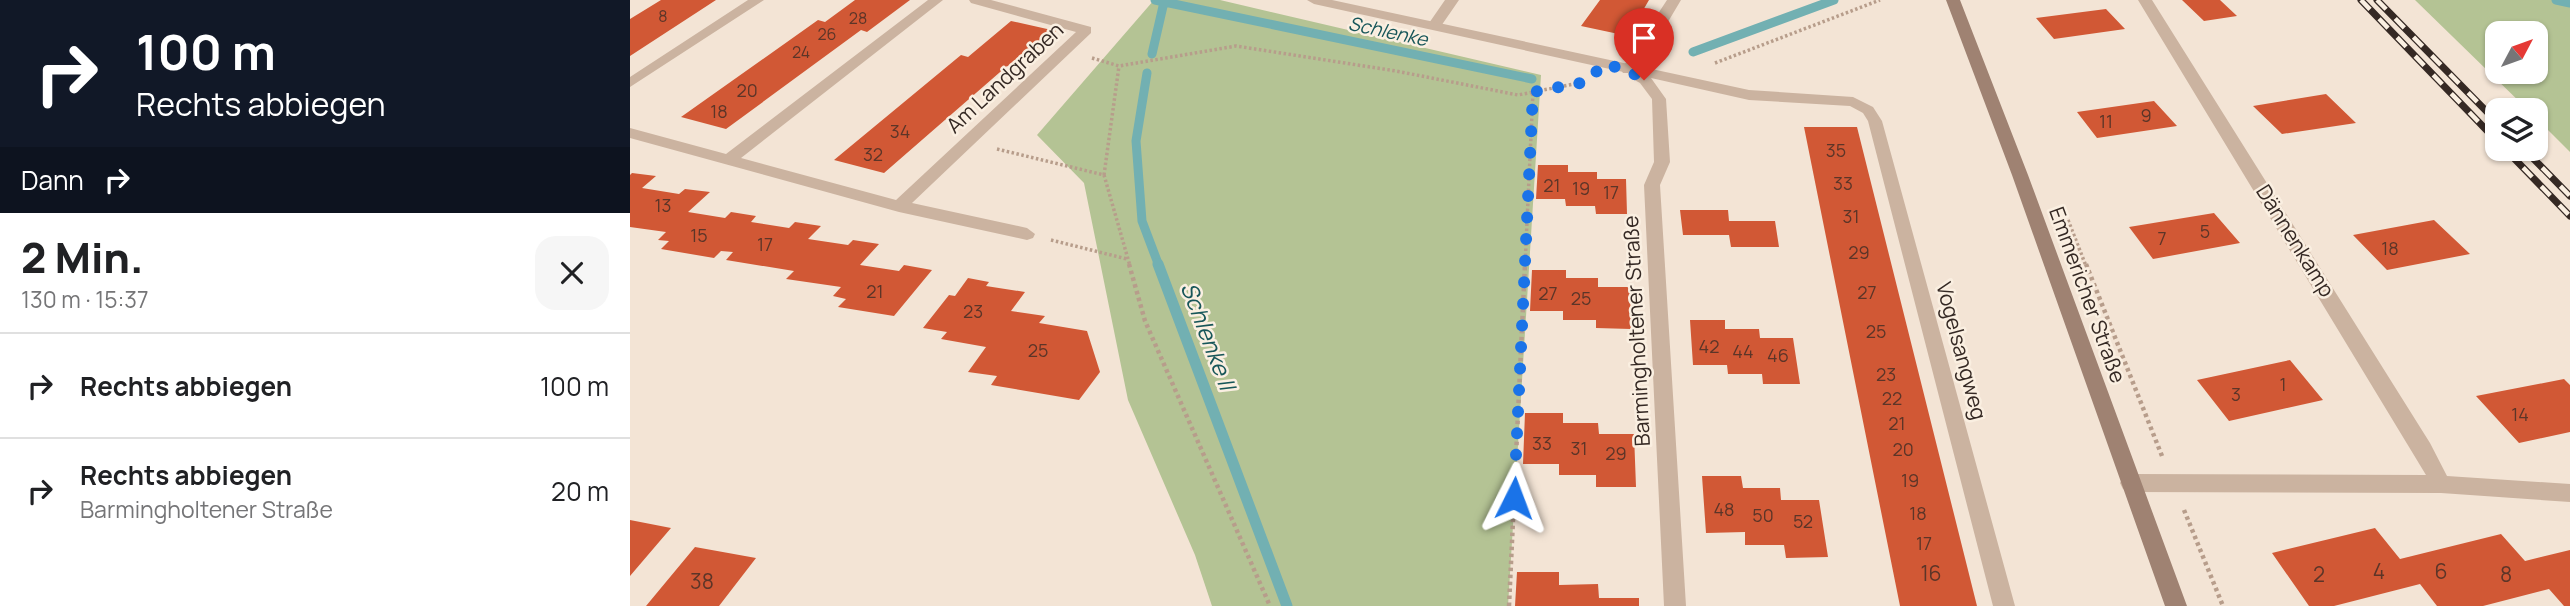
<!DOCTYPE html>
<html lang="de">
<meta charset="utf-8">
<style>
:root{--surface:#fff;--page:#f6f6f6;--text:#202124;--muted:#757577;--line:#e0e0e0}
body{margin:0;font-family:Manrope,sans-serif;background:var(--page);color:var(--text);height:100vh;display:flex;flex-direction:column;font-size:26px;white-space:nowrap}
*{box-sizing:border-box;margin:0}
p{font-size:23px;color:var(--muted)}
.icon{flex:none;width:38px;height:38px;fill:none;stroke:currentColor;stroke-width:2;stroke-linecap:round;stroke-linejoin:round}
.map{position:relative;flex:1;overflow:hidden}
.drawer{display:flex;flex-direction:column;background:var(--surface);width:630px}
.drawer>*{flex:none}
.top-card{background:#111827;color:#fff;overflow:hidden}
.needle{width:46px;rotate:49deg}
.buttons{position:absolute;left:1855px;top:21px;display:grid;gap:14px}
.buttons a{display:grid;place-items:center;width:63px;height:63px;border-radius:14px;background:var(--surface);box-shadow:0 2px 5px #0004;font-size:35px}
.pin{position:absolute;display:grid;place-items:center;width:60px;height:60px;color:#fff;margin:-72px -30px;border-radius:50% 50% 50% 0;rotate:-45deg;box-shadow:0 0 7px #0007}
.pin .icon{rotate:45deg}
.me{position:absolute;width:77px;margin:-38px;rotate:3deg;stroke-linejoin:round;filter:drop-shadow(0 0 5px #0008)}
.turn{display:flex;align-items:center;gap:24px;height:147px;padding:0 21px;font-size:32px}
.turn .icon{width:91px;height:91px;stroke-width:2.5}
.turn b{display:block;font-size:49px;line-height:60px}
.then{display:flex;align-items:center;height:66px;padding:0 21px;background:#0003;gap:14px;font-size:26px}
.round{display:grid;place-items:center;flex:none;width:74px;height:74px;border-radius:21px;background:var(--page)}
.summary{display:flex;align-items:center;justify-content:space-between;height:119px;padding:0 21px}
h1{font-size:42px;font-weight:800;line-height:52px}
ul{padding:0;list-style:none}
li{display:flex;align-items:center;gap:21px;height:105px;padding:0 21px;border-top:2px solid var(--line)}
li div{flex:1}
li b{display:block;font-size:26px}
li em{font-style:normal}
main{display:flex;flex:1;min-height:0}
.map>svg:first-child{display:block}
</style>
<main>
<section class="drawer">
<div class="top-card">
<div class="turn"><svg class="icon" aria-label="right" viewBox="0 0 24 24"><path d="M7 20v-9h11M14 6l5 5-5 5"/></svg><div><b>100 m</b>Rechts abbiegen</div></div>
<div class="then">Dann<svg class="icon" aria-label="right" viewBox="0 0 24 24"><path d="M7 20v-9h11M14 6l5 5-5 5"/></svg></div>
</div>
<div class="summary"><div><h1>2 Min.</h1><p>130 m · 15:37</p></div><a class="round"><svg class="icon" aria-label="close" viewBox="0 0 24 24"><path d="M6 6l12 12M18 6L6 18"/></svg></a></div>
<ul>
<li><svg class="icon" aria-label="right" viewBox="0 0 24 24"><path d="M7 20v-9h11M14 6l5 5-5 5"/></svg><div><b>Rechts abbiegen</b></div><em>100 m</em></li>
<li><svg class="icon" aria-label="right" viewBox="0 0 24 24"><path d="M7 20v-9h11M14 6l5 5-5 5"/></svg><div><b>Rechts abbiegen</b><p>Barmingholtener Straße</p></div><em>20 m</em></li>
</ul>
</section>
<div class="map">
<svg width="1940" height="606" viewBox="0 0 1940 606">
<rect width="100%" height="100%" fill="#f3e4d5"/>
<path fill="#b4c394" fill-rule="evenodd" d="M524 0H590L911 75 878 606H582L565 555 498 400 454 183 407 135Z
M1785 0H1940V152L1906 118V110H1898ZM1867 33H1906V72H1867Z"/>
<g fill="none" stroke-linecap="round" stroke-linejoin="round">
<path stroke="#72b0b2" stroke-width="9" d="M525 0 902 79
M1926 0 1940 3
M1063 52 1204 0
M522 54 534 2
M517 73 506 141 512 221 529 266"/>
<path stroke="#72b0b2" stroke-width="11" d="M528 264 657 606"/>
</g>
<path fill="#d15835" d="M31 0H86L0 56V19Z
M225 0H280L237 32 231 30 96 129 51 117 188 20 195 22Z
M970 0H1019L998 36 951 26Z
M1552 0H1590L1607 16 1574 21Z
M1476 9 1495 29 1424 39 1406 18Z
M381 21 426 31 384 68 377 66 254 173 204 160 331 55 338 57Z
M1696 94 1726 123 1652 134 1623 106Z
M1524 101 1547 126 1467 138 1447 112Z
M1174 127H1227L1347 606H1270Z
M908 165H938V172H967V179H996L997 214H966L965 206H936L935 199H906Z
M2 173 26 176 12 188 49 194 55 189 80 192 58 212 95 218 101 212 126 216 121 222 159 228 165 222 191 226 178 239 218 245 223 240 249 244 230 265 269 271 274 265 302 270 264 316 208 307 216 299 203 296 211 287 156 279 164 271 96 260 103 252 91 251 84 258 31 249 39 241 28 240 36 232 0 227V175Z
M1050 210H1098L1099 221H1145L1149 247H1101L1099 235H1053Z
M1584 213 1610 243 1523 259 1499 227Z
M1804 220 1840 254 1757 270 1723 235Z
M902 270H936V278H968V287H1000L1001 329 966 328V320H933V311H900Z
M338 278 359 282 356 286 395 292 381 311 415 316 409 323 457 331 470 372 449 400 361 385 367 376 338 372 356 347 311 339 317 332 293 328 319 295 325 296Z
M1060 320H1095V329H1129L1130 338H1163L1170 384H1133L1132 374H1098L1097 365H1063Z
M1660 360 1693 400 1599 421 1567 380Z
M1934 379 1940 385V432L1889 443 1846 396Z
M895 413H933V423H968L969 434H1004L1006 487H966V475H929V464H893Z
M1072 476H1111L1113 488H1150L1151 500H1189L1198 557 1156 558 1154 545H1115V532L1076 533Z
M0 520 41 528 0 576Z
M1745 528 1770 559 1871 534 1895 561 1940 550V606H1934L1919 589 1853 606H1807L1790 584 1704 606H1679L1642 553Z
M65 547 126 558 89 606H16Z
M887 572H929V585L968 584 969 598H1009V606H885Z"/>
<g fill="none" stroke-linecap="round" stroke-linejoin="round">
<path stroke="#b79d8b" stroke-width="3.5" stroke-dasharray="2.5 2.5" stroke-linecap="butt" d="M462 58 489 66 606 46 766 71 888 95 949 83
M1085 63 1250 0
M367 149 474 175 500 266
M474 175 489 66
M1438 220 1456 266
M421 240 497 259
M895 266 903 92"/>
<path stroke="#b79d8b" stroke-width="4.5" stroke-dasharray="3.5 3.5" stroke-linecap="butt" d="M499 264 515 321 640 606
M1456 264 1532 456
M1554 510 1593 606
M879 606 895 264"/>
<path fill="#cbb3a0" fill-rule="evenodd" d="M815 0H829L809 29H799L797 26Z
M1037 0H1051L1026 42 1003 73H993L991 70Z"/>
<path fill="#cbb3a0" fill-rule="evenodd" d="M118 0H134L0 87V77Z
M298 0H313L111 158 266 200 446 32 341 3 339 0H361L461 27V33L282 203 397 228 405 234 403 238 397 240 269 212 0 138V128L96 154Z
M677 0H702L1119 90 1223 97 1243 107 1252 121 1385 606H1363L1238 121 1233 113 1220 106 1119 100 1021 78 1036 99 1040 162 1030 185 1056 606H1034L1014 185 1024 162 1022 99 1010 83 999 77 998 73 684 4Z
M1508 0H1522L1800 443 1817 476 1940 484V502L1811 493 1500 492 1493 489 1490 483 1493 477 1500 474 1796 475Z"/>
<path fill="#9f8272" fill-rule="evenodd" d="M1316 0H1330L1398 175 1557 606H1535L1382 175Z"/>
<g stroke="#352924" stroke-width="7">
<path id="rail" d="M1731 0 1867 141
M1747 0 1867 122
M1875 149 1940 216
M1894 149 1940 196"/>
</g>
<use href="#rail" stroke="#faefe1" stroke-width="4.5" stroke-dasharray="13" stroke-linecap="butt"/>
</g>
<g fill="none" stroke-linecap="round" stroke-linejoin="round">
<path stroke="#1a73e8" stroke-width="12" stroke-dasharray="0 21.6" d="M884 498 903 92 956 82 974 64 998 70 1014 80"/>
</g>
<g text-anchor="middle" stroke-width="5" stroke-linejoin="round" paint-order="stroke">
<g font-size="16" fill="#5c3528">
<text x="33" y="22">8</text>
<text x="228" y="24">28</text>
<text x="197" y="40">26</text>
<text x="171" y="58">24</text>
</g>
<g font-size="18" fill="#5c3528">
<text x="117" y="97">20</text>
<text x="89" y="118">18</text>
<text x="1516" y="122">9</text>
<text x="1476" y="128">11</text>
<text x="270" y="138">34</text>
<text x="1206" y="157">35</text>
<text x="243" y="161">32</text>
<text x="1213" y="190">33</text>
<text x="922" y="192">21</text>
<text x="951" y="195">19</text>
<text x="981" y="199">17</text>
<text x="33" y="212">13</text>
<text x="1221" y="223">31</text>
<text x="1575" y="238">5</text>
<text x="69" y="242">15</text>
<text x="1532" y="245">7</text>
<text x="135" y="251">17</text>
<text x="1760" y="255">18</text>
<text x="1229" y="259">29</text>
<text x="245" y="298">21</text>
<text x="1237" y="299">27</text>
<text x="918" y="300">27</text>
<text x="951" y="305">25</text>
<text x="343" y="318">23</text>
<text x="1246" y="338">25</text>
<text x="1079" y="353">42</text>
<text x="408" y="357">25</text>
<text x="1113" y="358">44</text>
<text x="1148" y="362">46</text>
<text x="1256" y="381">23</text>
<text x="1653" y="391">1</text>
<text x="1606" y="401">3</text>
<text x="1262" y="405">22</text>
<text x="1890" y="421">14</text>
<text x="1267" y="430">21</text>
<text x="912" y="450">33</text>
<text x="949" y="455">31</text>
<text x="1273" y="456">20</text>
<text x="986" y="460">29</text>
<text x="1280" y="487">19</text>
<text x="1094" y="516">48</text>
<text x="1288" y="520">18</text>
<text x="1133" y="522">50</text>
<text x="1173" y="528">52</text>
<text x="1294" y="550">17</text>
</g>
<g font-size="19" font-style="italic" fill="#175659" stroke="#faefe1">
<text transform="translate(758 31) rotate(12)" y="7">Schlenke</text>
</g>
<g font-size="21" fill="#352924" stroke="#faefe1">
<text transform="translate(375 78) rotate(-43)" y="7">Am Landgraben</text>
<text transform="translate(1665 241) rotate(58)" y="7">Dännenkamp</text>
<text transform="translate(1457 295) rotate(70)" y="7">Emmericher Straße</text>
<text transform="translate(1007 331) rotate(-93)" y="7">Barmingholtener Straße</text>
<text transform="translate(1331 351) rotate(75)" y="7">Vogelsangweg</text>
</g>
<g font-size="21" fill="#5c3528">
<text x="1749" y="579">4</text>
<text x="1811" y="579">6</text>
<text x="1301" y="581">16</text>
<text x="1689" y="582">2</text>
<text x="1876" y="582">8</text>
<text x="72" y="589">38</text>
</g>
<g font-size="23" font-style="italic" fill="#175659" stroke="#faefe1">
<text transform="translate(578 336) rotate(69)" y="8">Schlenke II</text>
</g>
</g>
</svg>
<div class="buttons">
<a><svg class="needle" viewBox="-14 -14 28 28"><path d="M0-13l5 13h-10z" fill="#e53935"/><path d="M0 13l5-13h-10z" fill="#757577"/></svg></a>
<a><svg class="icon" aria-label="layers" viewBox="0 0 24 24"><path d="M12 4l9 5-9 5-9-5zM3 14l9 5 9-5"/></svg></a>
</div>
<div class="pin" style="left:1014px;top:80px;background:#d93025"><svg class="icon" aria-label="arrive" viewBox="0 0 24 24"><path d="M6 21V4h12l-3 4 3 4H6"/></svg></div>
<svg class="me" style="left:884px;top:498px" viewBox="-20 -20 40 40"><path d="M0-17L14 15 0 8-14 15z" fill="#1a73e8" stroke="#fff" stroke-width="4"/></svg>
</div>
</main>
